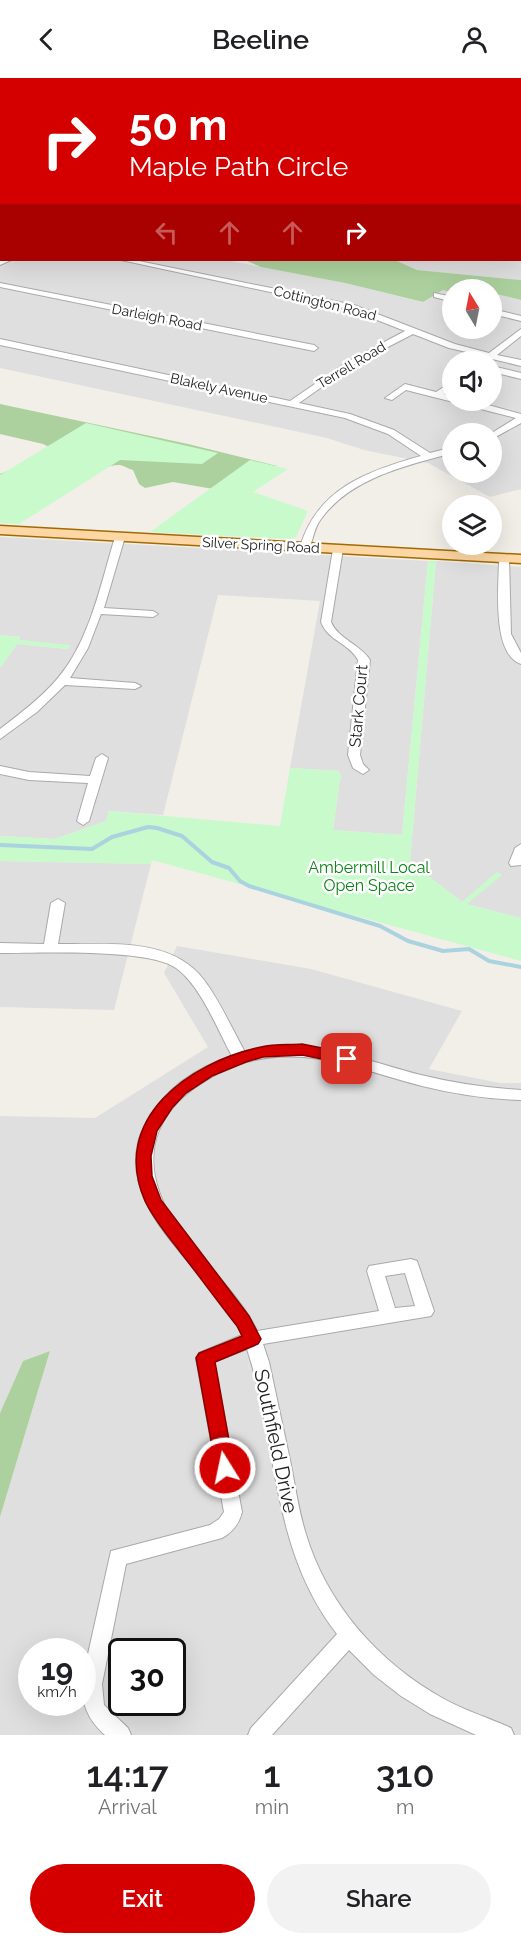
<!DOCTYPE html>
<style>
:root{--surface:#fff;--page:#f2f2f2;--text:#202124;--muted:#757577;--accent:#d40000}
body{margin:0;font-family:Raleway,sans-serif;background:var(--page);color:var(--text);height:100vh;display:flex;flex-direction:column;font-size:22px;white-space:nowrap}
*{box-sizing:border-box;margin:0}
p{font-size:20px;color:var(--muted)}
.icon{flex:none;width:33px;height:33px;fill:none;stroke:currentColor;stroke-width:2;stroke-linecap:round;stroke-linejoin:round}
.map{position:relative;height:1657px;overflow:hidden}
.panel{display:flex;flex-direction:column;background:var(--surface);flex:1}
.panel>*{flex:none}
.banner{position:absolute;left:0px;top:0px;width:522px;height:183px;box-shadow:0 6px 24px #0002;background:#d40000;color:#fff;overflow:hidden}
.needle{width:39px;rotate:350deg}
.buttons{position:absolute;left:442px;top:201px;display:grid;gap:12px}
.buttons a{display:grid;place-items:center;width:60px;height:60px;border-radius:50%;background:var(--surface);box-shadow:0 6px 24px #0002;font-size:30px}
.speed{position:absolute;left:18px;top:1560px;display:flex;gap:12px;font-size:30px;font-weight:700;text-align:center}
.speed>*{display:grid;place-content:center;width:78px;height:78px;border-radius:50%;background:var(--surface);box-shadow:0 6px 24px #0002;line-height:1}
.speed small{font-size:15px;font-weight:400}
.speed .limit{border:3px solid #111;border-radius:9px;background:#fff;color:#111}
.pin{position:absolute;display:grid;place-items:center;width:51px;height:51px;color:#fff;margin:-26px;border-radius:12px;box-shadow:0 3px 9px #0006}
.me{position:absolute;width:66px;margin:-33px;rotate:350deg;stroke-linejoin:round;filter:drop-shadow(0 0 4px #0008)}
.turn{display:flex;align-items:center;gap:21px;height:126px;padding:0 30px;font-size:27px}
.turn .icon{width:78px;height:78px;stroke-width:2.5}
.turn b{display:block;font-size:42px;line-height:51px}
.lanes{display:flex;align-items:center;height:57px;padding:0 30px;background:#0003;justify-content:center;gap:30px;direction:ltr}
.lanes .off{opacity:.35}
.eta{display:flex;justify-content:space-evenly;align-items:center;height:102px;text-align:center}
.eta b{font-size:36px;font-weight:600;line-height:42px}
.cta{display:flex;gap:12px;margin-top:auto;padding:12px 30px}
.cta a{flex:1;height:69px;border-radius:36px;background:var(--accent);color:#fff;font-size:24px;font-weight:600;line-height:69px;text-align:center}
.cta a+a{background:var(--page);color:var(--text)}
header{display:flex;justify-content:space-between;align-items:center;height:78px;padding:0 30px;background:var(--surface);font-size:27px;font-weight:600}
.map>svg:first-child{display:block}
</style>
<header><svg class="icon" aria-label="back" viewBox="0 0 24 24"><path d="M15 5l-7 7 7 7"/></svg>Beeline<svg class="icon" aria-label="person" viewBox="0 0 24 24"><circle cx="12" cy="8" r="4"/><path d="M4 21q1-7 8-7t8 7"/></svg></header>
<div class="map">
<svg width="521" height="1657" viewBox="0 0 521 1657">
<rect width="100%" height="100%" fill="#f2efe9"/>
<path fill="#e0dfdf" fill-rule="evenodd" d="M521 65V202L417 192 395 182H520Z
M0 159 2 182H225L345 205 422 224 443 212 453 215V250H492V215L521 222V411L490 419 428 385 364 372 327 360 0 290ZM453 284H492V322H453ZM453 356H492V394H453Z
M0 459 428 483 402 757 333 752 340 701 339 693 290 690 320 523 218 517 163 737 109 733 106 743 55 761 0 758V590L17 566 68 571 70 568 19 562 20 559 0 557Z
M436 483 521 489V840L466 826 501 797 497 795 462 824 410 784Z
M0 783 151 786 114 932 0 929Z
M177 868 311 891 462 933 429 991 500 1005H521V1657H0V1439L50 1273 23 1283 0 1335V1038L95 1040 208 969 164 895ZM32 1574H82V1624H32ZM122 1574H172V1624H122Z"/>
<path fill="#ffffe5" d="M41 0H521V59L520 2 37 1Z"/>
<path fill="#add19e" d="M245 182H395L417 192 521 202V222L492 215V212H453V215L443 212 423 224 345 205 261 189Z
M0 326 188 366 277 388 219 412 173 404 145 410 139 406 133 392C129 391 124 388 120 387 98 385 23 430 0 441V396L44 378 49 369 43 366 0 356Z
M50 1273 0 1439V1335L23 1283Z"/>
<path fill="#c8facc" d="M86 345 218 375 202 386 120 382 19 446 0 445V397Z
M250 382 288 391 253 414 308 433 296 459 291 461 150 454Z
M428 483H436L410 784 462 824 497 794 502 797 467 826 521 840V883L152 782 151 786 0 783V758L55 761 106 743 109 733 280 748 290 690 339 693 342 700 340 701 333 752 402 757Z
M0 557 20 559V562L70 567 69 571 17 566 0 590Z"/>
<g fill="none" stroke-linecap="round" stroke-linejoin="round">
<path stroke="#aad3df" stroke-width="4" d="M0 767 92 771 112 759 148 749 157 750 182 758 212 784 229 790 240 803 249 808 380 848 408 863 443 873 469 871 489 883 521 889"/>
<g stroke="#a9a9a9" stroke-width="2">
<path id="minor" d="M0 1 3 2 2 5H0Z
M520 60H521V64H520Z
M520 102H521V106H520Z
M520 118H521V122H520Z
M520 137H521V141H520Z
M0 155H2V159H0Z
M0 182H11L0 187Z
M121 182H134L354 227 455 266 489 275 521 251V258L497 277 521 282V288L492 281 488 284H482L484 278 449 270 413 256 353 287 299 325 350 336 394 352 430 375 453 369V375C408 387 350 400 321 441 314 450 313 462 309 471H301L300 469C317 411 367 393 421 378L388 356 345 340 0 267V261L290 323 347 284 405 253 349 231Z
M0 205 314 267 318 270 314 273 0 209Z
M434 215 453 219V224L434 219Z
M492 231 521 238V243L492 236Z
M492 288 521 295V301L492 294Z
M453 303V310L444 316 453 318V322H470L521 336V345L492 361V356H490L516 340 406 312 392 322 385 320 405 306 436 314Z
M120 456 125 459 104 530 153 533 158 536 153 539 101 536 88 570 70 600 135 605 141 608 135 611 65 607 37 634 0 661V651C21 635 42 619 58 600 90 562 101 505 115 459Z
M338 468 343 471 331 544C338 561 360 566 370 582L360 677 363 686 369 692 363 696 353 690 348 677 358 582C349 565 328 563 321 544L333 471Z
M504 477 509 480 511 556 521 575V586C491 576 499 506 499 480Z
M102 676 108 680 89 743 83 747 77 743 88 705 29 702 0 696V688L29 694 90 698 96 680Z
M521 766V787L511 788 509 785 515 770Z
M58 821 65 825 58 866C106 867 171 858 204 902 220 923 232 951 245 974 306 956 362 982 421 997 454 1005 487 1010 521 1012V1022C487 1021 455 1016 422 1008 352 990 290 959 219 995 203 1004 187 1013 175 1027 152 1053 148 1084 160 1116 178 1166 233 1203 257 1253L379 1233 367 1193 369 1188 411 1181 417 1183 434 1233 431 1238 263 1266 269 1284C276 1317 283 1349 290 1382 295 1406 298 1430 305 1453 326 1526 379 1585 444 1621 466 1633 489 1640 511 1650L514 1657H476L430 1636 401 1618 374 1597 349 1572 272 1657H248L251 1650 337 1556C270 1470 279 1368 247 1271L214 1284 242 1434C239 1446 233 1454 222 1460L126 1486 102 1606 104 1627 128 1650 131 1657H105C87 1641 82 1626 82 1603L111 1473 210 1447 219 1441 224 1434 196 1280 199 1275 242 1257C216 1196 121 1141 138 1065 139 1058 144 1050 148 1044 164 1010 198 989 232 978 217 951 201 908 176 890 149 870 37 875 0 875V865L44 866 51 825ZM405 1195 415 1228 395 1230 385 1198Z"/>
</g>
<g stroke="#a06b00" stroke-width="3">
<path id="major" d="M0 448 521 477V485L0 456Z"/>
</g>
<g stroke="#dc2a67" stroke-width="3">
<path id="highway" d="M17 0H28L16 2Z
M2 5V12H0V6Z"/>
</g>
<use href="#minor" fill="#fff" fill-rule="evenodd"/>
<use href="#major" fill="#fcd6a4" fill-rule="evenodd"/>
<use href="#highway" fill="#e892a2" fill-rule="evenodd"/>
</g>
<path fill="#aba49e" d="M0 40H2V50H0Z
M0 65H2V98H0Z"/>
<path fill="#c7bfb8" stroke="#8b8681" stroke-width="1.5" d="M0 65H2V87H0Z"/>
<path fill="#d40000" stroke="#8a0000" stroke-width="1.5" d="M302 966 347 975 355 981 347 986 302 977 263 979 246 984 212 998 186 1015 172 1030 157 1053 151 1078 152 1098 161 1122 249 1238 261 1261 258 1266 215 1284 234 1390 232 1396 225 1398 218 1396 216 1390 196 1280 199 1275 242 1258 237 1248C218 1224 200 1199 181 1175 168 1158 154 1142 145 1123 109 1041 190 984 261 969 274 966 289 967 302 966Z"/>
<g text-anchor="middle" stroke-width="5" stroke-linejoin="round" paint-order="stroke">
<g font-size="14" fill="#222" stroke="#fff">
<text transform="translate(325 225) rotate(14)" y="5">Cottington Road</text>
<text transform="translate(157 239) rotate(11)" y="5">Darleigh Road</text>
<text transform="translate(351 287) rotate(-31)" y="5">Terrell Road</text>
<text transform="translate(219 310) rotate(12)" y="5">Blakely Avenue</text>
<text transform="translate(261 467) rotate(3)" y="5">Silver Spring Road</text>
</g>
<g font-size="16" fill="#222" stroke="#fff">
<text transform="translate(358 628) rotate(-85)" y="6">Stark Court</text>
</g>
<g font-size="16" fill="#0c8416" stroke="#fff">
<text x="369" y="795">Ambermill Local<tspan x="369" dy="18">Open Space</tspan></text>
</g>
<g font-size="20" fill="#222" stroke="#fff">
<text transform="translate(276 1363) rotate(78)" y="7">Southfield Drive</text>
</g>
</g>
</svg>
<div class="buttons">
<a><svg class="needle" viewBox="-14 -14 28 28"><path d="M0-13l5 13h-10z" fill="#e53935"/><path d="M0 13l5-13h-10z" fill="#757577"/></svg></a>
<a><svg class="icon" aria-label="sound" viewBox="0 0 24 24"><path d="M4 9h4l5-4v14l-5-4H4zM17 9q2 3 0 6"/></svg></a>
<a><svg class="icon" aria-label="search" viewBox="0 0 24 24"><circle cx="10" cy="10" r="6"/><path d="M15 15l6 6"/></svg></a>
<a><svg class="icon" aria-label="layers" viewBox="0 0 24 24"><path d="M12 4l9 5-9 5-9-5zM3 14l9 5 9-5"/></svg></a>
</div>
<div class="speed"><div>19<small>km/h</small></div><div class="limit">30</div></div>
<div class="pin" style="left:347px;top:981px;background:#d93025"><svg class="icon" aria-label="arrive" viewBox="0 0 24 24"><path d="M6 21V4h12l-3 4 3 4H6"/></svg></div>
<svg class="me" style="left:225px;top:1390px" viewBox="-20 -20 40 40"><circle r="17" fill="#d40000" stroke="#fff" stroke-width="3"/><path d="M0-11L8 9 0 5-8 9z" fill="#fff"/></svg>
<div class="banner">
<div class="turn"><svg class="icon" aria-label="right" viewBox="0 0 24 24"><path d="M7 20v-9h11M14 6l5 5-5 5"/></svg><div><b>50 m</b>Maple Path Circle</div></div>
<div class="lanes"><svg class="icon off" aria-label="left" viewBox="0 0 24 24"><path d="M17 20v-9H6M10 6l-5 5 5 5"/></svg><svg class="icon off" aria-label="ahead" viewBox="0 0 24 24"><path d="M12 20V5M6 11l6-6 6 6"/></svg><svg class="icon off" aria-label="ahead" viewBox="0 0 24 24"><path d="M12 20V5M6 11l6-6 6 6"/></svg><svg class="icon" aria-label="right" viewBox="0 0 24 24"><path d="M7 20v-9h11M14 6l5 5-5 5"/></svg></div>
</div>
</div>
<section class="panel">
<div class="eta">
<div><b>14:17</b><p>Arrival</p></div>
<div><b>1</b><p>min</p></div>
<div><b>310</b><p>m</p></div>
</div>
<div class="cta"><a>Exit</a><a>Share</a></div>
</section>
